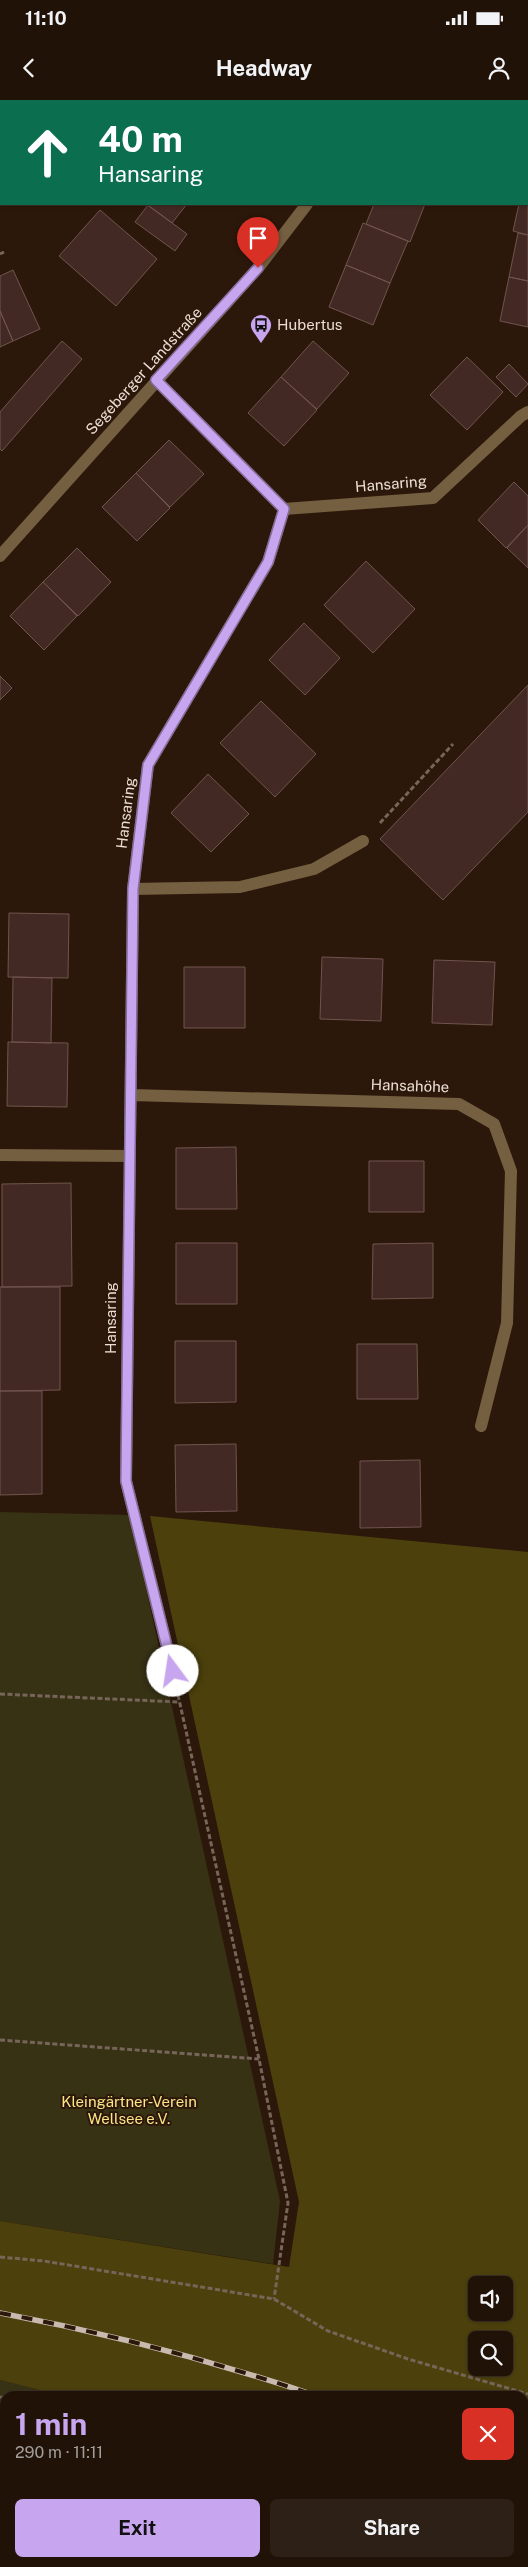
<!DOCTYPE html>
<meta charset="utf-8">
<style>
:root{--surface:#211208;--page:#2d2016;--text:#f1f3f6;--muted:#a29e9c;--line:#3e3229;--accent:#c8a6ef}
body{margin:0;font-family:"Public Sans",sans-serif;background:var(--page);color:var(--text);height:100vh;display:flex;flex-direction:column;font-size:19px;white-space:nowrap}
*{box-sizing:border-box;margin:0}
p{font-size:16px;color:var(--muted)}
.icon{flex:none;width:28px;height:28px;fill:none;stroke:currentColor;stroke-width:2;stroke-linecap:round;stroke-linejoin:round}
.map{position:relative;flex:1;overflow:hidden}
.sheet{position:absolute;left:0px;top:2291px;width:529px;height:176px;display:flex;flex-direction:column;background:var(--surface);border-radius:15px 15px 0 0;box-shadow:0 1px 4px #0004,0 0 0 1px var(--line)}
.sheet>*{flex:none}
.top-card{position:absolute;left:0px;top:0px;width:529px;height:105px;box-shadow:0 1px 4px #0004,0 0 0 1px var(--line);background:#0b6e4f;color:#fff;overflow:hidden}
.fabs{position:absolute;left:468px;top:2176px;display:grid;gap:10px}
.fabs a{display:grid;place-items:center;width:45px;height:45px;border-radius:8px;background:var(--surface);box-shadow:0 1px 4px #0004,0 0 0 1px var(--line);font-size:25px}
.pin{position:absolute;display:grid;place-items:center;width:42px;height:42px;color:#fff;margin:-51px -21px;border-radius:50% 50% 50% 0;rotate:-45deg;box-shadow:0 0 5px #0007}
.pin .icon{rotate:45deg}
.me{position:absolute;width:55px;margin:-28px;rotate:346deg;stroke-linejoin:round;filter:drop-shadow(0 0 4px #0008)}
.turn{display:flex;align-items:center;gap:18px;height:105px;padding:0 15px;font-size:22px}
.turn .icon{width:65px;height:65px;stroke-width:2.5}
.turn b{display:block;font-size:35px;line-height:42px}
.round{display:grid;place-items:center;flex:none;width:52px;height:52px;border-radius:8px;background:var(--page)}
.summary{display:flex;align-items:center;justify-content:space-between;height:85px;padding:0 15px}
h1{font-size:30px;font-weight:700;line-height:38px;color:var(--accent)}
.cta{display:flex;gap:10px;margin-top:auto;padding:10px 15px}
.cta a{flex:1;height:58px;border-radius:8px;background:var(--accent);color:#111;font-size:20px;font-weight:700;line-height:58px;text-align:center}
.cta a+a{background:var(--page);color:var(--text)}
.status{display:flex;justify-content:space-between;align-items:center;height:35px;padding:0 25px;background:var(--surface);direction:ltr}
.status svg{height:14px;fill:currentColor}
header{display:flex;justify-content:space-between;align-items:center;height:65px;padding:0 15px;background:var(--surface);font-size:22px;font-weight:700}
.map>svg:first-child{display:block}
</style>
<div class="status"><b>11:10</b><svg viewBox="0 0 49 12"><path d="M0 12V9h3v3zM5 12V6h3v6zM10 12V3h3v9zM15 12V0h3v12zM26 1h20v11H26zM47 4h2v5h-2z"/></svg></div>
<header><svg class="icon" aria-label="back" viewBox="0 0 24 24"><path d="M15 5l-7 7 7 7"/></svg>Headway<svg class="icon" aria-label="person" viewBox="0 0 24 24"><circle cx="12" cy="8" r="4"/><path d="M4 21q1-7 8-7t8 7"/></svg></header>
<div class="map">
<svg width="528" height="2467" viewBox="0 0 528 2467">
<rect width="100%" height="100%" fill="#2c180a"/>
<path fill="#383215" d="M0 1412 130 1415 280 2101 273 2164 0 2121Z
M0 2280 63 2296H5V2462H524V2436L528 2438V2467H0Z"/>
<path fill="#4c410c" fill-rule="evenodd" d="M150 1416 528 1452V2438L524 2436V2296H63L0 2280V2121L289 2167 299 2102ZM476 2185H504V2212H476ZM476 2240H504V2268H476Z"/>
<path fill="#432924" stroke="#70544e" d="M174 0H233V1Z
M309 0H344L308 1Z
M528 88V135L513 131 519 104H528Z
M146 104H187L172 123Z
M374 104H425L410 142 366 124Z
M148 105 187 134 175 151 135 122Z
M100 110 157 159 116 206 59 156Z
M363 123 408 141 390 183 346 165Z
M518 133 528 135V181L509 177Z
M346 165 390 183 373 225 329 207Z
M13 170 40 229 13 241 0 211V176Z
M509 177 528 181V227L500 221Z
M0 211 13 241 0 247Z
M62 241 82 259 2 351 0 349V312Z
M313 241 349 273 317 309 281 277Z
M467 257 503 292 467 330 430 295Z
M509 264 528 284 516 297 496 277Z
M281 277 317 310 284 346 248 313Z
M169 340 204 374 170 407 136 373Z
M136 373 170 408 137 441 102 407Z
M514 382 528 396V425L506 448 478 420Z
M528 425V468L507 448Z
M77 448 111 482 78 516 43 482Z
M366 461 415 509 373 553 324 505Z
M43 482 77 516 44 550 10 516Z
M304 523 340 558 305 595 269 560Z
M0 576 12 588 0 600Z
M528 585V712L443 800 380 739Z
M261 601 316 654 275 697 220 643Z
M208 674 249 714 211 752 171 713Z
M9 813 69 814 68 878 8 877Z
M322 857 383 859 381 921 320 919Z
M434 860 495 862 492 925 432 923Z
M184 867H245V928H184Z
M13 877 52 878 51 943 12 942Z
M8 942 68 943 67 1007 7 1006Z
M236 1047 237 1109H176V1048Z
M369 1061H424V1112H369Z
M71 1083 72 1186 2 1187V1084Z
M176 1143H237V1204H176Z
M433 1143V1198L372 1199 373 1144Z
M0 1187H60V1290L0 1291Z
M175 1241H236V1302L175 1303Z
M357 1244H417L418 1299H357Z
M0 1291H42V1394L0 1395Z
M236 1344 237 1411 176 1412 175 1345Z
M420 1360 421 1427 360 1428V1361Z"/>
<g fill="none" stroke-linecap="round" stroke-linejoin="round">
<path stroke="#776559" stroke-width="3" stroke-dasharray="5 2.5" stroke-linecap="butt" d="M0 154 4 152
M380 723 453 644
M0 1594 180 1602
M178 1595 259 1959 288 2103 274 2199
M0 1940 259 1959
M0 2157 44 2161 274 2199 328 2231 408 2259 528 2294
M0 2297 5 2298
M518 2462 524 2467"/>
<path stroke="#755f41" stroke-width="12" d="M411 0 412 1
M380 1 381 0
M156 280 284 409 433 398 521 316 528 312
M0 456 258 168 307 104
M133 789 240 787 314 769 363 741
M131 995 459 1004 494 1024 511 1071 507 1223 481 1326
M0 1055 128 1056
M173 1571 126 1381 133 789 148 665 268 462 284 409"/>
<g stroke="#c9bab0" stroke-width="5.5">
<path id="rail" d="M0 2213C107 2233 213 2261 317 2296
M524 2379 528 2381"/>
</g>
<use href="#rail" stroke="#2c180a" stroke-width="4" stroke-dasharray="11" stroke-linecap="butt"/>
</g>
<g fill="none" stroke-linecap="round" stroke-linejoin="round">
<g stroke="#826c9b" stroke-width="12">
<path id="route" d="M173 1571 126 1381 133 789 148 665 268 462 284 409 156 280 258 168"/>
</g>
<use href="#route" stroke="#c8a6ef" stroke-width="9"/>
</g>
<defs>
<g id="bus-pin" transform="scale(1.125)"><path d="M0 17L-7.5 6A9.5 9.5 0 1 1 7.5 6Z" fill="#c8a6ef" stroke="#2c180a"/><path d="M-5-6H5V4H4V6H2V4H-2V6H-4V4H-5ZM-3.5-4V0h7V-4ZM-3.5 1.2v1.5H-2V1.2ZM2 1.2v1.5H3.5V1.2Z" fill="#111"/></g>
</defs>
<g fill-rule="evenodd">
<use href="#bus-pin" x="261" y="225"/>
</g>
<g text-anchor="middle" stroke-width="4" stroke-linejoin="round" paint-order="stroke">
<g font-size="15" fill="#ecded5" stroke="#2c180a" text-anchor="start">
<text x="277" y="230">Hubertus</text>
</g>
<g font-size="15" fill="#ecded5" stroke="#2c180a">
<text transform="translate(144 271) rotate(-48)" y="5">Segeberger Landstraße</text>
<text transform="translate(391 384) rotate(-5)" y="5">Hansaring</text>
<text transform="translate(126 713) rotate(-83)" y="5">Hansaring</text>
<text transform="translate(410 986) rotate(2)" y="5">Hansahöhe</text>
<text transform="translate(111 1218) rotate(-90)" y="5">Hansaring</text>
</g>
<g font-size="15" fill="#fbe587" stroke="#2c180a">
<text x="129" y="2007">Kleingärtner-Verein<tspan x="129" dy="17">Wellsee e.V.</tspan></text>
</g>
</g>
</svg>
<div class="fabs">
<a><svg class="icon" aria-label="sound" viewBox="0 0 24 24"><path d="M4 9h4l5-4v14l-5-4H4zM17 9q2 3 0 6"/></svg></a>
<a><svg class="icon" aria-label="search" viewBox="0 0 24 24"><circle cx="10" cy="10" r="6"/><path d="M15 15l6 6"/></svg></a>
</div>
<div class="pin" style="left:258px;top:168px;background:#d93025"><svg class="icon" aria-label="arrive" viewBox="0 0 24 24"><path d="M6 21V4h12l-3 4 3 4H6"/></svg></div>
<svg class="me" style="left:173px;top:1571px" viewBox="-20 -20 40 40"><circle r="19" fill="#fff"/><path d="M0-13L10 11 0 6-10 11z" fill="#c8a6ef"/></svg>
<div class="top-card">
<div class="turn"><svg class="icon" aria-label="ahead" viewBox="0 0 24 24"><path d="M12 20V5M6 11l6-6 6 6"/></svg><div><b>40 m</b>Hansaring</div></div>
</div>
<section class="sheet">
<div class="summary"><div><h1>1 min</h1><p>290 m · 11:11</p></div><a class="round" style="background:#d93025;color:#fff"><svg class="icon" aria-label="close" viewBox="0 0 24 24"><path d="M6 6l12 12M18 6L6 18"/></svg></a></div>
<div class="cta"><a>Exit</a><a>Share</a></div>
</section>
</div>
